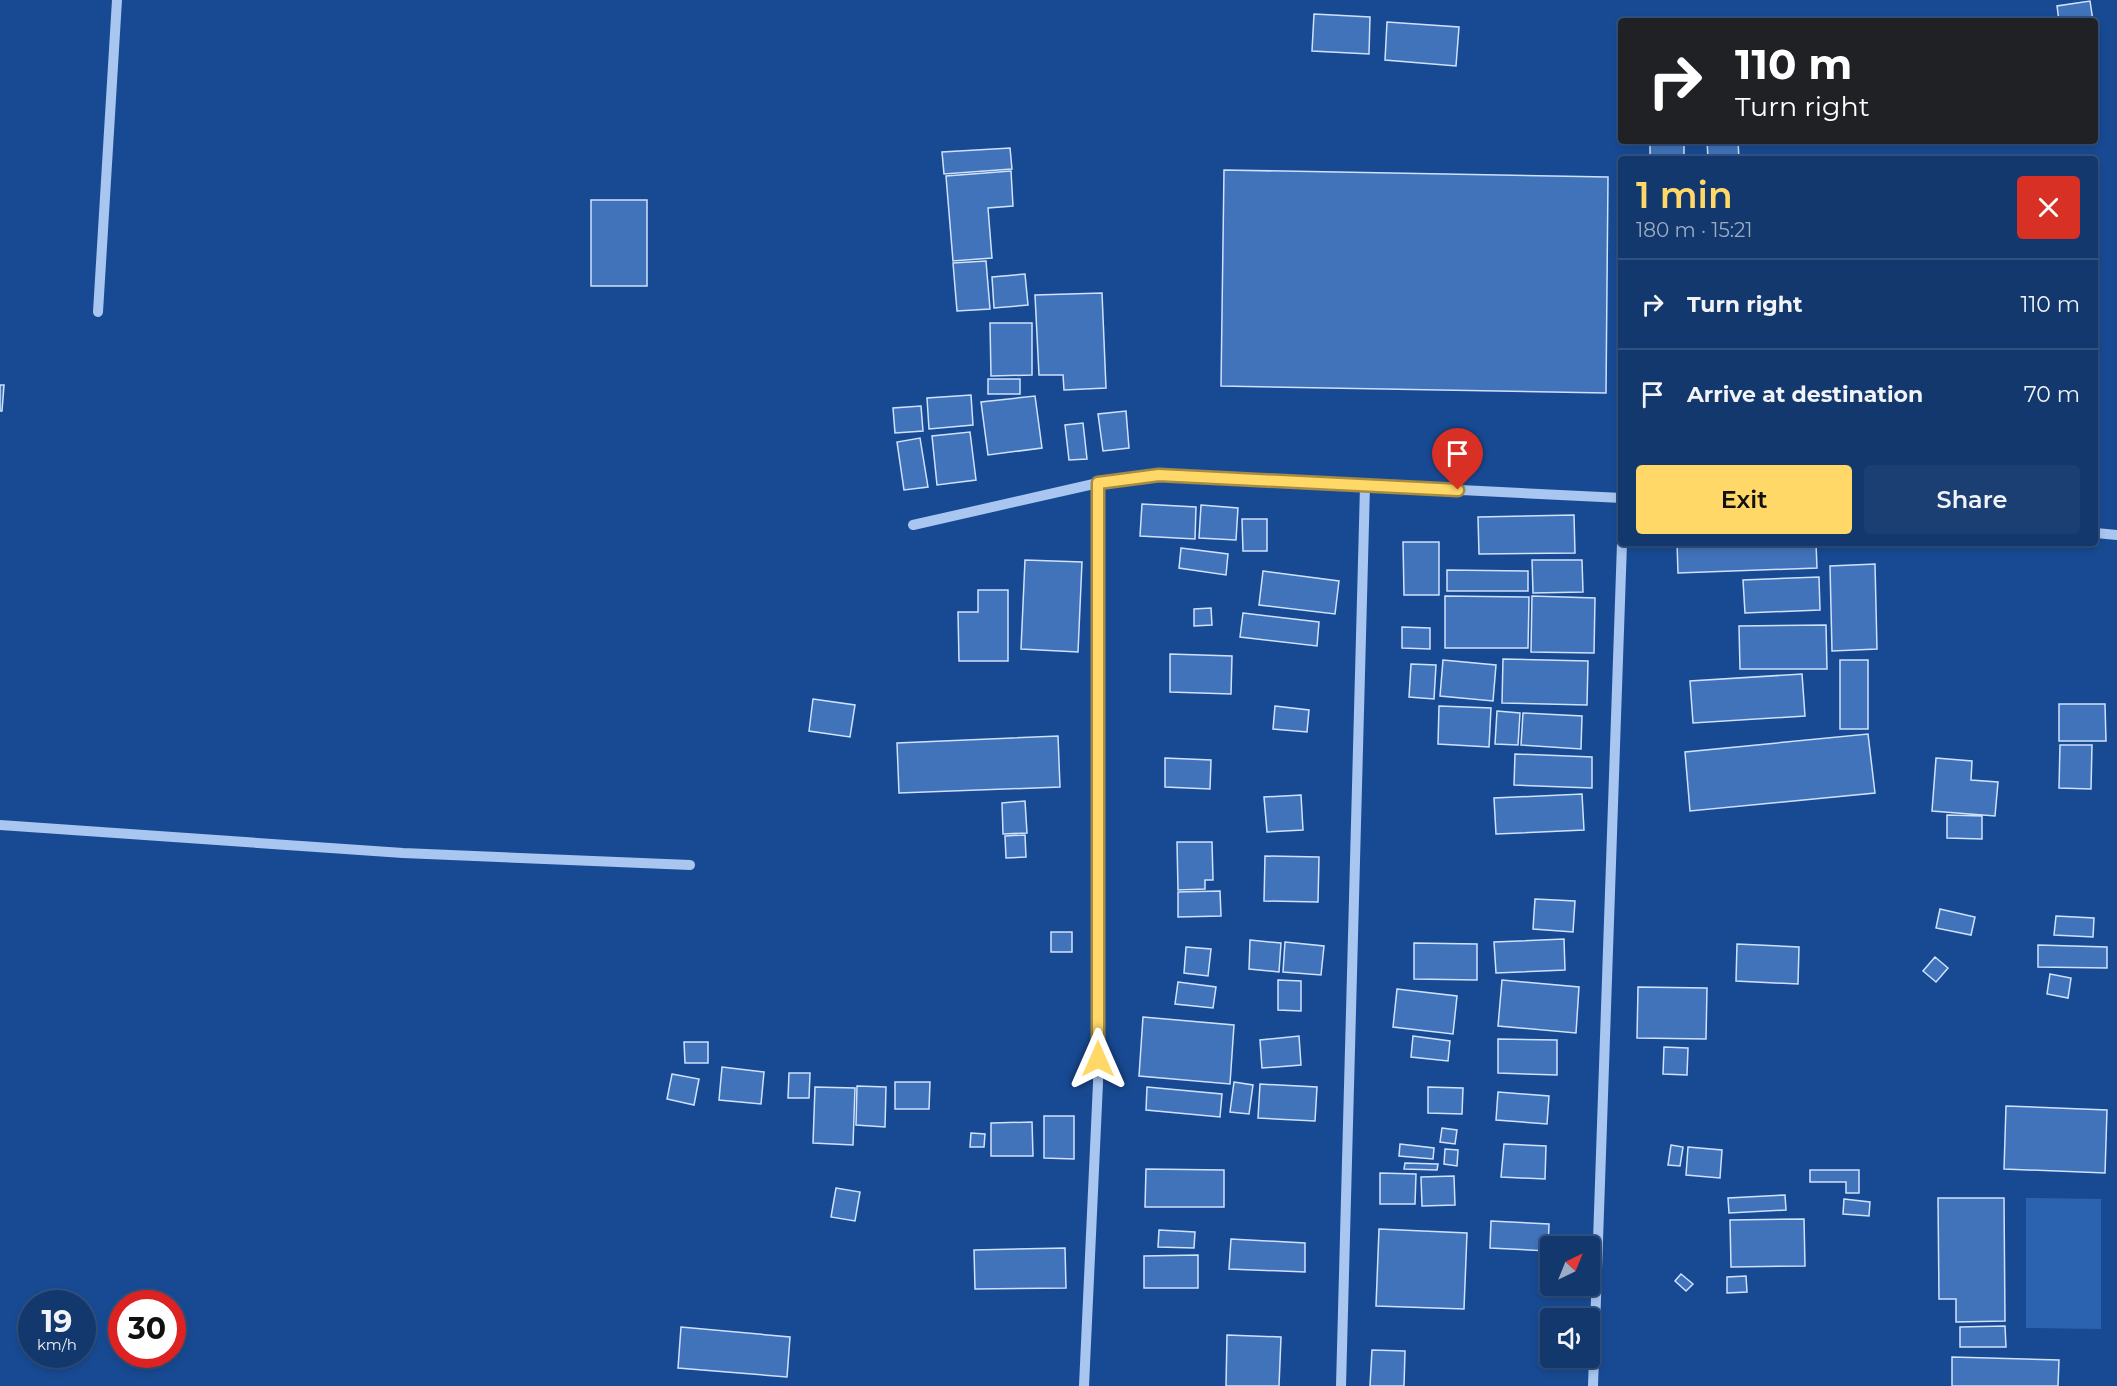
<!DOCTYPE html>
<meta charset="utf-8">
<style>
:root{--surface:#12386e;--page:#1b3f73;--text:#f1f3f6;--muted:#9cacc2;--line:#315281;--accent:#ffd867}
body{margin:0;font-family:Montserrat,sans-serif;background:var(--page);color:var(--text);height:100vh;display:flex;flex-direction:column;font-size:22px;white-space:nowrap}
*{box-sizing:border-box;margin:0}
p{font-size:20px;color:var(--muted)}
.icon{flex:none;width:33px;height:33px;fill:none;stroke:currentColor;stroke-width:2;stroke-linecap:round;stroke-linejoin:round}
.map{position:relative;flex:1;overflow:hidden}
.side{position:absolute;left:1618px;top:156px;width:480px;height:390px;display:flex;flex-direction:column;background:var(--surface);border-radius:6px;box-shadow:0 3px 9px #0003,0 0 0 2px var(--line)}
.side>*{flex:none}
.hud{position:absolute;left:1618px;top:18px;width:480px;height:126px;border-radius:6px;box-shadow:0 3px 9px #0003,0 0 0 2px var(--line);background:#202124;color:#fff;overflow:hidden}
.needle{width:39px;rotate:43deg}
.controls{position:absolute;left:1540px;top:1236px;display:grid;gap:12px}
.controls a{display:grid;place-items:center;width:60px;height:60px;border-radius:6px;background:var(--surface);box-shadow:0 3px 9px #0003,0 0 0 2px var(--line);font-size:30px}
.speed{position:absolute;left:18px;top:1290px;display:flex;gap:12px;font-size:30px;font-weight:700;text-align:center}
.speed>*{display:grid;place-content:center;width:78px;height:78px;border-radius:50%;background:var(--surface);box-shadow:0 3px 9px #0003,0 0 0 2px var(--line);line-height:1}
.speed small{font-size:15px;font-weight:400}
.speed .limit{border:9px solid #d22;background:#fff;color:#111}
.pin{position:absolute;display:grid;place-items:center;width:51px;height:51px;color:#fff;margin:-62px -26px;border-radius:50% 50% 50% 0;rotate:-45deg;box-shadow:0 0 6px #0007}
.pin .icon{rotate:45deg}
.me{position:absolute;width:66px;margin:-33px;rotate:0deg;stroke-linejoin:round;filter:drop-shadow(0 0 4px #0008)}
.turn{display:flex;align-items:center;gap:21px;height:126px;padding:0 18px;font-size:27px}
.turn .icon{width:78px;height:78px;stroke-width:2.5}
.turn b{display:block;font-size:42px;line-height:51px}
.round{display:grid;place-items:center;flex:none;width:63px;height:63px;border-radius:6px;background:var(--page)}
.head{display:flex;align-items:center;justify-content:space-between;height:102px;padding:0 18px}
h1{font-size:36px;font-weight:600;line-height:45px;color:var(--accent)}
.button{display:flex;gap:12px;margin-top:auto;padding:12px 18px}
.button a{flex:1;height:69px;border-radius:6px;background:var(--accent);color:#111;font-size:24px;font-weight:600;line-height:69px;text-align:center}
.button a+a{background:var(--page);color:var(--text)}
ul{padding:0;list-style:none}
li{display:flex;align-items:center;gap:18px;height:90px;padding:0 18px;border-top:2px solid var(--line)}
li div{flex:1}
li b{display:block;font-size:22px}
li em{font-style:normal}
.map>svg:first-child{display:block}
</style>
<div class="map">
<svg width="2117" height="1386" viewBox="0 0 2117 1386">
<rect width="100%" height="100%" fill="#184a93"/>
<path fill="#2b63b1" d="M2026 1198 2101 1199V1329L2026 1328Z"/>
<path fill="#4173ba" stroke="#cfe2fb" stroke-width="1.5" d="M2090 1 2093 21H2059L2057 6Z
M1314 14 1370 17 1369 54 1312 51Z
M1387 22 1459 27 1456 66 1385 60Z
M1650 141H1684V159H1650Z
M1707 141H1738L1739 159H1708Z
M1010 148 1012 169 944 174 942 152Z
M1224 170 1608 177 1606 393 1221 386Z
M1011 171 1013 206 988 208 992 258 953 261 946 176Z
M591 200H647V286H591Z
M986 261 990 309 957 311 953 263Z
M1025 274 1028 305 994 308 992 277Z
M1102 293 1106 388 1064 390 1063 375H1039L1035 295Z
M990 323H1032V375L991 376Z
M988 379H1020V394H988Z
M0 385H4L2 411H0Z
M971 395 973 425 929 429 927 398Z
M1035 396 1042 448 988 455 981 402Z
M921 406 923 431 895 433 893 408Z
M1126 411 1129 448 1103 451 1098 414Z
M1083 423 1087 459 1069 460 1065 425Z
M970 432 976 480 937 485 932 436Z
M920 438 928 487 904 490 897 442Z
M1142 504 1196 507 1195 539 1140 536Z
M1201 505 1238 508 1236 540 1199 538Z
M1574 515 1575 553 1479 554 1478 517Z
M1242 519H1267V551H1243Z
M1403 542H1439V595H1404Z
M1677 543H1816L1817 568 1678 573Z
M1181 548 1228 554 1226 575 1179 568Z
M1025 560 1082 562 1078 652 1021 649Z
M1532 560H1582L1583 592 1533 593Z
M1875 564 1877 649 1832 651 1830 566Z
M1447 570 1528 571V591H1447Z
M1263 571 1339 581 1335 614 1259 605Z
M1819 577 1820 610 1745 613 1743 580Z
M978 590H1008V661H959L958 612H978Z
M1445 596 1529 597 1528 648H1445Z
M1532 596 1595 598 1594 653 1531 652Z
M1211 608 1212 625 1194 626V609Z
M1243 613 1319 622 1317 646 1240 637Z
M1826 625 1827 669H1740L1739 626Z
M1402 627 1430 628V649L1402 648Z
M1170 654 1232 656 1231 694 1170 692Z
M1503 659 1588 661 1587 705 1502 703Z
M1443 660 1496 665 1493 701 1440 696Z
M1840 660H1868V729H1840Z
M1411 664 1436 665 1434 699 1409 697Z
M1802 674 1805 716 1693 723 1690 681Z
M813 699 855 705 850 737 809 731Z
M2059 704H2105L2106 741H2059Z
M1275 706 1309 710 1307 732 1273 729Z
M1439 706 1491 708 1489 747 1438 744Z
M1497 711 1520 713 1518 745 1495 744Z
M1523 713 1582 716 1581 749 1521 745Z
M1868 734 1875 793 1690 811 1685 752Z
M1058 736 1060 787 899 793 897 743Z
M2060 745H2092L2091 789 2059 788Z
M1515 754 1592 757V788L1514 785Z
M1165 758 1211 760 1210 789 1165 787Z
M1936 758 1972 761 1971 780 1998 782 1995 816 1932 811Z
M1582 794 1584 830 1496 834 1494 798Z
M1301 795 1303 830 1267 832 1264 797Z
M1025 801 1027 833 1003 834 1002 803Z
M1947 815 1982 816V839L1947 838Z
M1025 835 1026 857 1006 858 1005 836Z
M1177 842H1212L1213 880H1205V889L1178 890Z
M1265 856 1319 857 1318 902 1264 901Z
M1220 891 1221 916 1178 917V892Z
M1535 899 1575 901 1573 932 1533 929Z
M1940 909 1975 917 1971 935 1936 928Z
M2056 916 2094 918 2093 937 2054 935Z
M1051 932H1072V952H1051Z
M1564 939 1565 970 1496 973 1494 942Z
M1250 940 1281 943 1279 972 1249 969Z
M1285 942 1324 946 1321 975 1283 972Z
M1414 943 1477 944V980L1414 979Z
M1737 944 1799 947 1798 984 1736 981Z
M2038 945 2107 947V968L2038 967Z
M1186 947 1211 949 1208 976 1184 973Z
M1935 957 1948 968 1936 982 1923 971Z
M2050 974 2071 978 2068 998 2047 994Z
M1278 980 1301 981V1011L1278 1010Z
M1502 980 1579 987 1576 1033 1498 1026Z
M1178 982 1216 987 1213 1008 1175 1004Z
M1638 987 1707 988 1706 1039 1637 1038Z
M1397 989 1457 996 1453 1034 1393 1027Z
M1143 1017 1234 1025 1230 1084 1139 1076Z
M1299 1036 1301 1065 1262 1068 1260 1040Z
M1413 1036 1450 1041 1448 1061 1411 1057Z
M1498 1039 1557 1040V1075L1498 1073Z
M684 1042H708V1063H685Z
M1664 1047 1688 1048 1687 1075 1663 1074Z
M722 1067 764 1072 761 1104 719 1100Z
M789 1073H810L809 1098H788Z
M672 1074 699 1079 694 1105 667 1099Z
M895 1082H930L929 1109H895Z
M1234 1082 1253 1085 1249 1114 1230 1112Z
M1260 1084 1317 1087 1315 1121 1258 1118Z
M857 1086 886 1087 885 1127 856 1125Z
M815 1087 855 1088 853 1145 813 1143Z
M1147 1087 1222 1094 1220 1117 1146 1110Z
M1428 1087 1463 1088 1462 1114 1428 1113Z
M1498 1092 1549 1096 1547 1124 1496 1120Z
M2006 1106 2107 1110 2105 1173 2004 1169Z
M1044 1116H1074V1159L1044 1158Z
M1032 1122 1033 1156H991V1123Z
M1442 1128 1457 1130 1455 1144 1440 1142Z
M971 1133 985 1134 984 1147H970Z
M1400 1144 1434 1148 1433 1159 1399 1156Z
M1504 1144 1546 1146 1545 1179 1501 1177Z
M1671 1145 1683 1147 1680 1166 1668 1165Z
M1688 1147 1722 1150 1720 1178 1686 1175Z
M1445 1149 1458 1150 1457 1166 1444 1164Z
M1405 1163 1438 1164 1437 1170 1404 1169Z
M1146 1169 1224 1170V1207H1145Z
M1810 1170H1859V1193H1846V1182H1810Z
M1380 1173 1416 1174 1415 1204H1380Z
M1454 1176 1455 1205 1422 1206 1421 1177Z
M836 1188 860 1192 855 1221 831 1217Z
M1785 1195 1786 1210 1729 1213 1728 1198Z
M1938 1198H2004L2005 1321 1956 1322V1299H1939Z
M1844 1199 1870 1202 1869 1216 1843 1214Z
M1804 1219 1805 1266 1731 1267 1730 1220Z
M1491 1221 1549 1224 1548 1251 1490 1248Z
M1379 1229 1467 1233 1464 1309 1376 1306Z
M1159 1230 1195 1232 1194 1248 1158 1247Z
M1231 1239 1305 1243V1272L1229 1269Z
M1065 1248 1066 1288 975 1289 974 1250Z
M1198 1255V1288H1144V1256Z
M1681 1274 1693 1284 1686 1291 1675 1281Z
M1746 1276 1747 1292 1727 1293V1277Z
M2005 1326 2006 1347H1960V1327Z
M681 1327 790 1337 787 1377 678 1368Z
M1227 1335 1281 1337 1279 1386H1226Z
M1372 1350 1405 1351 1404 1386H1370Z
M1952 1357 2059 1360 2058 1386H1952Z"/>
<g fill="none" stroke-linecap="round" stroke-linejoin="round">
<path stroke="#a8c6f0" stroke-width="10" d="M98 312 117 0
M913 525 1098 483 1159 475 1622 498
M2096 533 2117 535
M0 825 403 853 690 865
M1084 1386 1098 1083V483
M1341 1386 1365 486
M1593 1386 1622 543"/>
</g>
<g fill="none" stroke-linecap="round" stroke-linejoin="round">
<g stroke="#a68c43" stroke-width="15">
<path id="route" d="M1098 1059V483L1159 475 1458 490"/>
</g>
<use href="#route" stroke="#ffd867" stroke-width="10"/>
</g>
</svg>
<div class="controls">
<a><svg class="needle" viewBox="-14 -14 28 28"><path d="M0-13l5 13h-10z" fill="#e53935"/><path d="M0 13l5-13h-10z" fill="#9cacc2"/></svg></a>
<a><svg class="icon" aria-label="sound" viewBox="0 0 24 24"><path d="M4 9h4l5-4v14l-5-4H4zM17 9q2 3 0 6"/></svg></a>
</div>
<div class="speed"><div>19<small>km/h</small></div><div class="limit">30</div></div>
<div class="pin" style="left:1458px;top:490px;background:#d93025"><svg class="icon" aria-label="arrive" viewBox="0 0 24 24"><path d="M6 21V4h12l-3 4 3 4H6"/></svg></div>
<svg class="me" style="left:1098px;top:1059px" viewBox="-20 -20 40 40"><path d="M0-17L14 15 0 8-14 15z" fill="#ffd867" stroke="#fff" stroke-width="4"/></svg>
<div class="hud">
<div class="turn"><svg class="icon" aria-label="right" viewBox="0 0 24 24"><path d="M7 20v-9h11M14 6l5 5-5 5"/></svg><div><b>110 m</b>Turn right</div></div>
</div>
<section class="side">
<div class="head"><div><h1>1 min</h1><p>180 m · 15:21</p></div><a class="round" style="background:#d93025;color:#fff"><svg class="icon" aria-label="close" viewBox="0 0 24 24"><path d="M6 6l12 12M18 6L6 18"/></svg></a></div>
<ul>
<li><svg class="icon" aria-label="right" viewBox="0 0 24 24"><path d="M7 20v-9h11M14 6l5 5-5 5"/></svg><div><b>Turn right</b></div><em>110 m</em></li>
<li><svg class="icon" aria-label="arrive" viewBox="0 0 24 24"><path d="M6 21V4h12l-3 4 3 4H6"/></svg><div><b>Arrive at destination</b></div><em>70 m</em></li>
</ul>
<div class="button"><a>Exit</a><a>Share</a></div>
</section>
</div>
